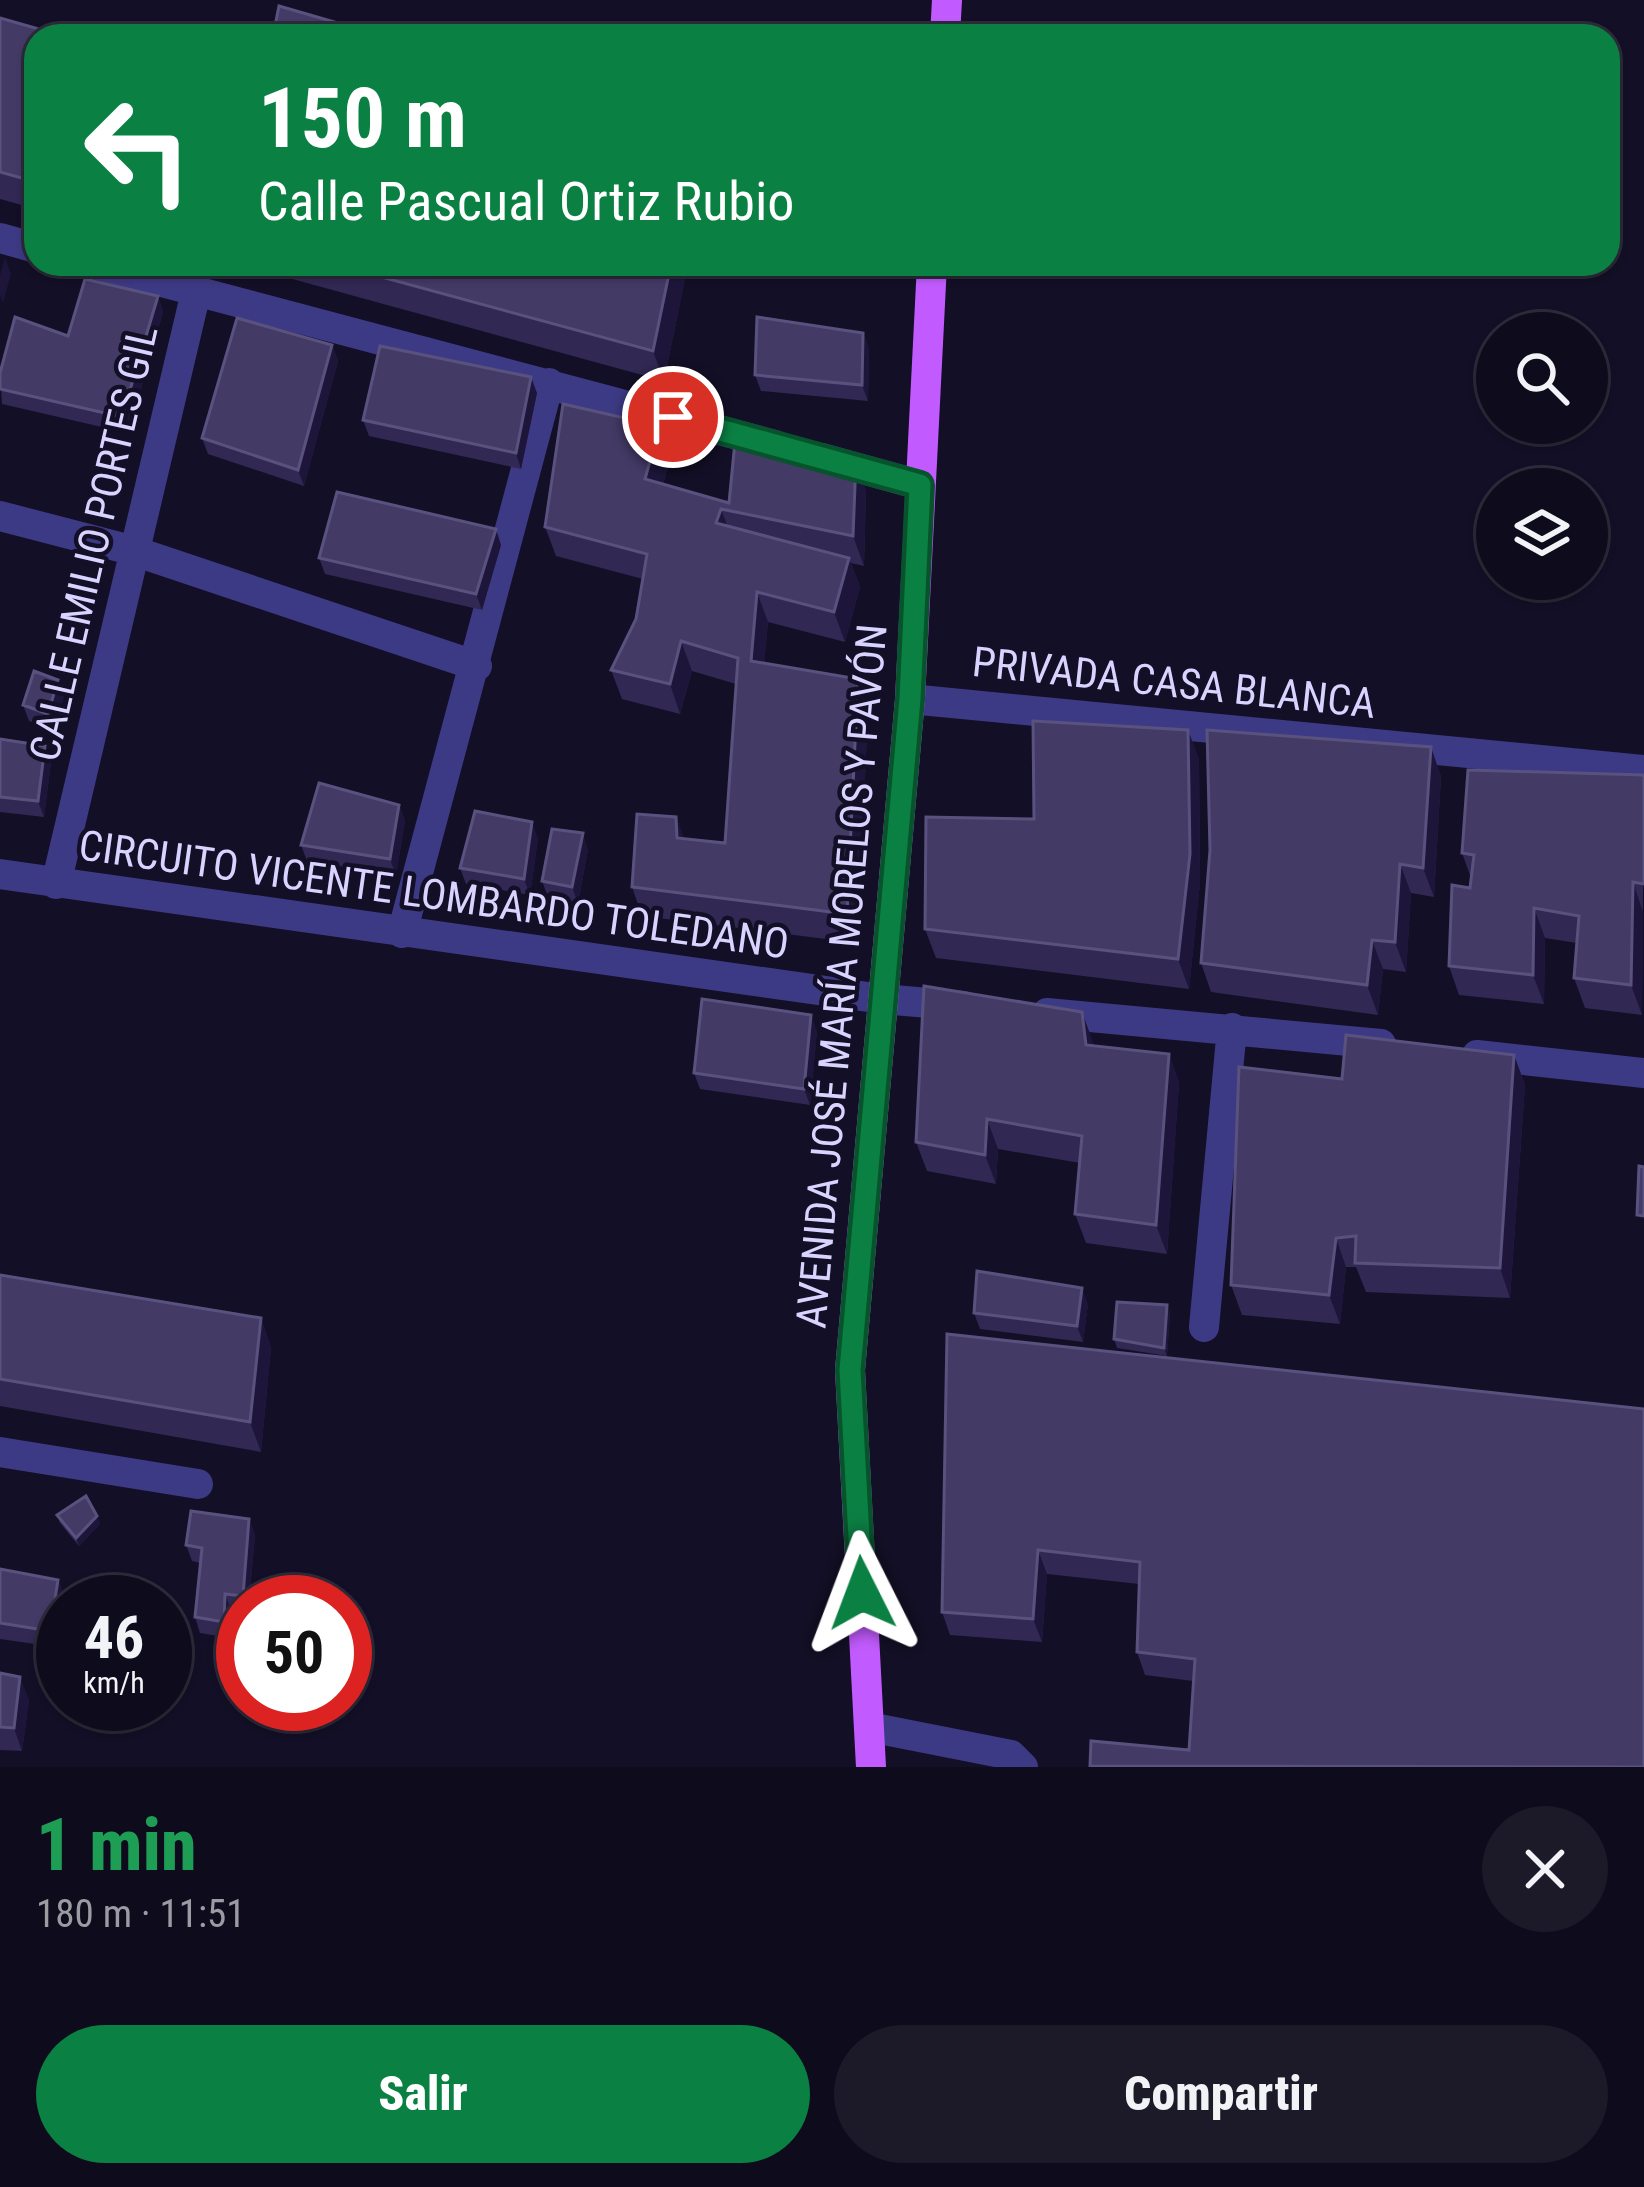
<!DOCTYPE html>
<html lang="es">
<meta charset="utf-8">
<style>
:root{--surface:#0e0b1c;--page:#1c1929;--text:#f1f3f6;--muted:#9b9ba3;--line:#2e2b3b;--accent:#0b8043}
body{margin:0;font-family:"Roboto Condensed",sans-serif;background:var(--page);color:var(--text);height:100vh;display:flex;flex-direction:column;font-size:45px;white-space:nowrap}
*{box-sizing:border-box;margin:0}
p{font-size:39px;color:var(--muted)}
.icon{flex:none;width:66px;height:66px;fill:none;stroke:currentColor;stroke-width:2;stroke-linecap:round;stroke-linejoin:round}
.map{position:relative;height:1767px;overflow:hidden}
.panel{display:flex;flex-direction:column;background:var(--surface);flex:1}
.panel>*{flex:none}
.guide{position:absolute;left:24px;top:24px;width:1596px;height:252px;border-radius:36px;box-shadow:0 3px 9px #0004,0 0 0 3px var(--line);background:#0b8043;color:#fff;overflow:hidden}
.fabs{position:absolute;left:1476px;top:312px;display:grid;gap:24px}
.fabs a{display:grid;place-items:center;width:132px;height:132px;border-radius:50%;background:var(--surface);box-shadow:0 3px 9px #0004,0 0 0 3px var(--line);font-size:60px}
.speed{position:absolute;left:36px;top:1575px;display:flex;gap:24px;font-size:60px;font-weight:700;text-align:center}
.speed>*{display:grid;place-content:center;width:156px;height:156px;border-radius:50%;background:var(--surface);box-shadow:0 3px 9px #0004,0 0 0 3px var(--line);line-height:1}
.speed small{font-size:30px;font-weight:400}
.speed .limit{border:18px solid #d22;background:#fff;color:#111}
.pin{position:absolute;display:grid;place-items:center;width:102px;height:102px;color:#fff;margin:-51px;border:6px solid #fff;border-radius:50%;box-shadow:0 3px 12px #0007}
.me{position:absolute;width:132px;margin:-66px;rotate:357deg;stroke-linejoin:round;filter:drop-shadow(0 0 9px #0008)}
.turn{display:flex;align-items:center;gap:42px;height:252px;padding:0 36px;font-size:54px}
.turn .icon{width:156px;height:156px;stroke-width:2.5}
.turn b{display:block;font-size:84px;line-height:102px}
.round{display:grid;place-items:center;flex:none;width:126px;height:126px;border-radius:63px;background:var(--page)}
.overview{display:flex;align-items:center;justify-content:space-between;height:204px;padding:0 36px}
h1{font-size:72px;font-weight:800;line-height:90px;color:#1e9e55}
.action{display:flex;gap:24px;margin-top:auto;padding:24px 36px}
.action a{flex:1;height:138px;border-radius:72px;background:var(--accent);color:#fff;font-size:48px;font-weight:800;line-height:138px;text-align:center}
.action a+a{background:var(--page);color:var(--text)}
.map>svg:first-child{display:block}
</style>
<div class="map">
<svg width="1644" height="1767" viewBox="0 0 1644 1767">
<rect width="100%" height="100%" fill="#130f26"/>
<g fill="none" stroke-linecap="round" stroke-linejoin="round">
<path stroke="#3d3a85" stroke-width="30" d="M0 238 36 248
M94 264 775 445
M822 458 920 485
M0 516 131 550 477 666
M910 699 1644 770
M0 874 882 999 963 1006
M56 884 196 292
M402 933 549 383
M1047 1013 1381 1044
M1477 1055 1644 1073
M1204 1327 1232 1028
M0 1452 198 1484
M869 1727 1011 1755 1023 1767"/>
<path stroke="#c25bff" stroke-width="30" d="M945 36 947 0
M871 1767 850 1370 910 699 932 264"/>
</g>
<path fill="#312854" d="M0 18 36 36V209L0 199Z
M280 264H688L664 381 285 277Z
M158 296 163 312 128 433 2 404 0 373 68 336Z
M863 333 869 349 868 401 761 391 755 375Z
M332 345 338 361 304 486 208 454 202 438Z
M537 393 521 469 369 436 363 420Z
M671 455 663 484 729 503 866 490 864 566 851 563 860 587 845 642 768 622 764 663 868 708 858 943 642 916 632 887 676 817 684 839 725 843 736 684 692 671 680 714 622 699 611 670 636 619 643 579 556 556 545 527Z
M501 545 482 610 325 574 319 558Z
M64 696 54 730 29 721 23 705Z
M1188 730 1199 760 1200 883 1189 989 936 958 925 929 1034 819Z
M0 739 45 746 51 762 44 817 0 812Z
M1431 747 1441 777 1434 897 1411 893 1406 972 1383 969 1378 1015 1211 992 1201 963Z
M1644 775 1642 1015 1585 1008 1574 978 1577 943 1545 938 1544 1004 1459 995 1449 966 1471 878 1462 853Z
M399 805 405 821 396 875 307 861 301 845Z
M538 838 530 895 466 884 460 868Z
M588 849 578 904 548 897 542 881Z
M1082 1012 1093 1046 1169 1054 1179 1083 1167 1254 1086 1243 1075 1214 1080 1163 998 1149 996 1184 927 1171 916 1142Z
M817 1031 810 1105 700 1089 694 1073Z
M1514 1055 1525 1085 1510 1298 1366 1292 1356 1267H1346L1340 1324 1242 1315 1231 1285 1342 1079Z
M0 1275 261 1318 271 1348 261 1452 0 1406Z
M1088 1304 1083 1342 980 1329 974 1313Z
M1167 1305 1170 1313 1167 1356 1117 1348 1114 1339Z
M947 1334 1644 1767H1091V1741L1189 1750 1193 1681 1145 1675 1137 1652 1139 1584 1047 1574 1042 1642 950 1635 942 1612Z
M57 1515 97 1516 100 1524 79 1546 60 1523Z
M249 1519 255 1535 249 1602H243V1612L231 1610 230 1638 200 1633 195 1617 200 1563 192 1561 186 1545Z
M0 1569 58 1580 64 1596 56 1647 0 1639Z
M0 1673 29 1700 22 1751 0 1750Z"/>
<path fill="#1d163a" d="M5 258 11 274 3 303 0 295V275Z
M671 264H688L664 381 653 351Z
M158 296 163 312 128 433 122 417Z
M863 333 869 349 868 401 862 385Z
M332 345 338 361 304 486 298 470Z
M531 377 537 393 521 469 516 453Z
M660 426 671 455 656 508 645 479Z
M856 460 866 490 864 566 853 536Z
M721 509 732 538 716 523Z
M496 529 501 545 482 610 476 594Z
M849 558 860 587 845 642 834 612Z
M757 592 768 622 762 690 751 661Z
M681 641 692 671 680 714 670 684Z
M858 679 868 708 858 943 847 914Z
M58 680 64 696 54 730 48 714Z
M1188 730 1199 760 1200 883 1189 989 1178 959Z
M45 746 51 762 44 817 38 801Z
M1431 747 1441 777 1434 897 1423 868Z
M399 805 405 821 396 875 390 859Z
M676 817 687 846 677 838Z
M532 822 538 838 530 895 524 879Z
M583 833 588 849 578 904 572 887Z
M1400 864 1411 893 1406 972 1395 942Z
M1633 882 1643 912 1642 1015 1631 985Z
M1534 908 1545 938 1544 1004 1533 975Z
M1372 940 1383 969 1378 1015 1367 985Z
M1082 1012 1093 1042 1097 1074 1086 1045Z
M811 1015 817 1031 810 1105 804 1089Z
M1169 1054 1179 1083 1167 1254 1156 1225Z
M1514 1055 1525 1085 1510 1298 1500 1268Z
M987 1119 998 1149 996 1184 985 1155Z
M1336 1238 1346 1267 1340 1324 1329 1295Z
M1082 1288 1088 1304 1083 1342 1077 1326Z
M1167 1305 1170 1313 1167 1356 1164 1348Z
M261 1318 271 1348 261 1452 250 1422Z
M97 1516 100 1524 79 1546 76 1538Z
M249 1519 255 1535 249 1602H245L243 1596Z
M1038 1550 1047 1574 1042 1642 1033 1619Z
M58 1580 64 1596 56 1647 50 1631Z
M225 1594 231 1610 230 1638 224 1622Z
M20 1677 29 1700 22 1751 14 1728Z"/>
<path fill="#433a66" stroke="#5a527e" stroke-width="3" d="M279 6 345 25 342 36H273Z
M0 18 63 36H36V182L0 172Z
M334 264H671L653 351Z
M85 279 158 296 122 417 0 389V373L15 317 68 336Z
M757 317 863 333 862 385 755 375Z
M237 318 332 345 298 470 202 438Z
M380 346 531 377 516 453 363 420Z
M563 404 660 426 645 479 729 503 736 431 856 460 853 536 721 509 716 523 849 558 834 612 757 592 751 661 858 679 847 914 632 887 637 814 676 817 677 838 725 843 738 658 681 641 670 684 611 670 636 619 647 554 545 527Z
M337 492 496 529 476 594 319 558Z
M34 671 58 680 48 714 23 705Z
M1033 721 1188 730 1190 854 1178 959 925 929 926 817 1034 819Z
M1207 730 1431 747 1423 868 1400 864 1395 942 1372 940 1367 985 1201 963 1210 850Z
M0 739 45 746 38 801 0 797Z
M1468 770 1644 775V884L1633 882 1631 985 1574 978 1579 916 1534 908 1533 975 1449 966 1452 885 1470 888 1474 855 1462 853Z
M319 783 399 805 390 859 301 845Z
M475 811 532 822 524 879 460 868Z
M552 829 583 833 572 887 542 881Z
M924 986 1082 1012 1086 1045 1169 1054 1156 1225 1075 1214 1082 1136 987 1119 985 1155 916 1142Z
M702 999 811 1015 804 1089 694 1073Z
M1346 1035 1514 1055 1500 1268 1355 1263 1356 1236 1336 1238 1329 1295 1231 1285 1239 1067 1342 1079Z
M1639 1166 1644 1167V1216L1637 1215Z
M977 1271 1082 1288 1077 1326 974 1313Z
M0 1275 261 1318 250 1422 0 1379Z
M1117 1302 1167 1305 1164 1348 1114 1339Z
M947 1334 1644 1409V1767L1090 1766 1091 1741 1189 1750 1195 1659 1137 1652 1140 1562 1038 1550 1033 1619 942 1612Z
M86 1496 97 1516 76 1538 57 1515Z
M191 1511 249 1519 243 1596 225 1594 224 1622 195 1617 202 1548 186 1545Z
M0 1569 58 1580 50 1631 0 1623Z
M0 1673 20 1677 14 1728 0 1727Z"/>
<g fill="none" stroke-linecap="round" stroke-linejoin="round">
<g stroke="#07532c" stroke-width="30">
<path id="route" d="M673 417 920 485 910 699 850 1370 862 1593"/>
</g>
<use href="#route" stroke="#0b8043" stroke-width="21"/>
</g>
<g text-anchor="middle" stroke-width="9" stroke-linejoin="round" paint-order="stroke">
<g font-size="42" fill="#d9d4ff" stroke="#130f26">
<text transform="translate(93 543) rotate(-77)" y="15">CALLE EMILIO PORTES GIL</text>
<text transform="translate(1174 682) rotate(6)" y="15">PRIVADA CASA BLANCA</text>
<text transform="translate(434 894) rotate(8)" y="15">CIRCUITO VICENTE LOMBARDO TOLEDANO</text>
<text transform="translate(841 976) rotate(-85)" y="15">AVENIDA JOSÉ MARÍA MORELOS Y PAVÓN</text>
</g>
</g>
</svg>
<div class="fabs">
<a><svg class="icon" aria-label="search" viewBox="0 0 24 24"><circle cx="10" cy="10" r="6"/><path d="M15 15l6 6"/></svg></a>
<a><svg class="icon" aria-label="layers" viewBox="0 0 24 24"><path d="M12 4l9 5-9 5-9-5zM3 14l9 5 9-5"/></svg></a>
</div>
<div class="speed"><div>46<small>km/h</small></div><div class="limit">50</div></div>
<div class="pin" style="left:673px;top:417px;background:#d93025"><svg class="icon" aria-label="arrive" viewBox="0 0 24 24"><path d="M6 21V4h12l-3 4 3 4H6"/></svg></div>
<svg class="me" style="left:862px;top:1593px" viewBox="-20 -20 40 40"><path d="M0-17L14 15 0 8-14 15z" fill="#0b8043" stroke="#fff" stroke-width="4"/></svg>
<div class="guide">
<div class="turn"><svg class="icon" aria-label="left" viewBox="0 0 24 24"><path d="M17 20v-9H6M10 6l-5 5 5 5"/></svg><div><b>150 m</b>Calle Pascual Ortiz Rubio</div></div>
</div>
</div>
<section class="panel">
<div class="overview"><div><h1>1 min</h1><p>180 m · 11:51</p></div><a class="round"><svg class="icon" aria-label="close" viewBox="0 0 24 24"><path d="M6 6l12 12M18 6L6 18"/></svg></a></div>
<div class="action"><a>Salir</a><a>Compartir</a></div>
</section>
